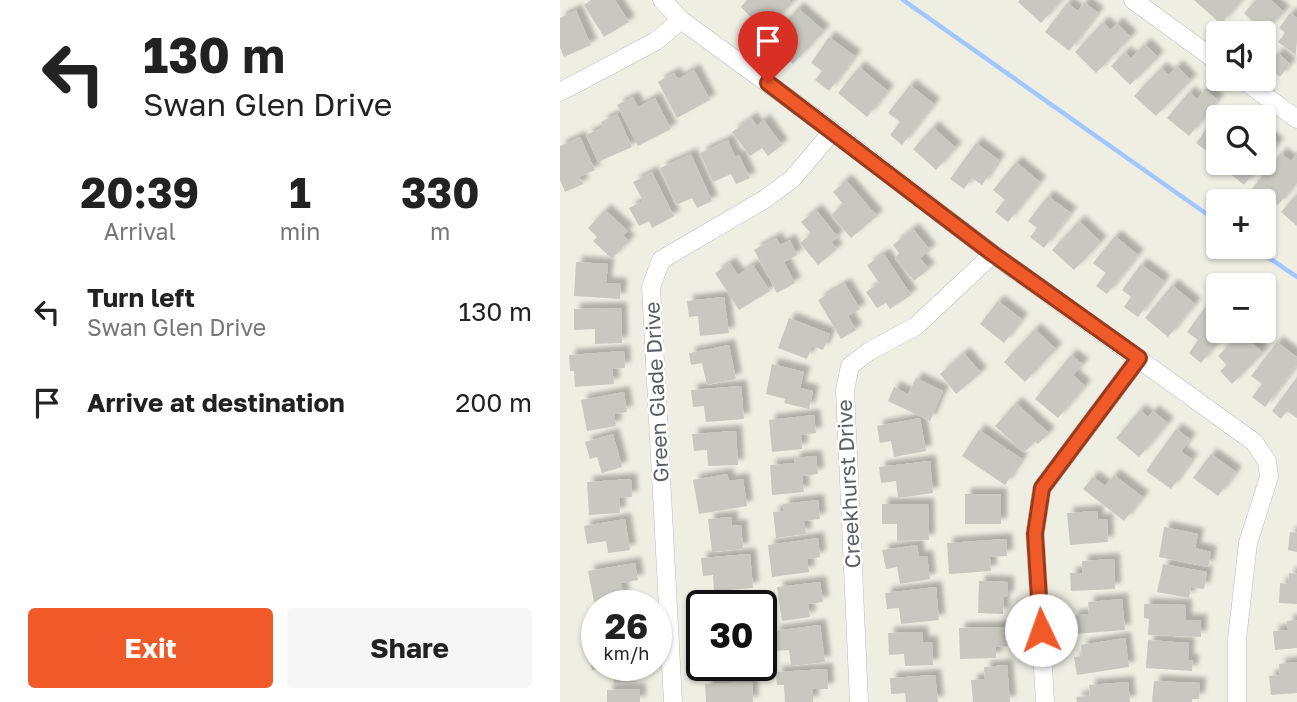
<!DOCTYPE html>
<meta charset="utf-8">
<style>
:root{--surface:#fff;--page:#f6f6f6;--text:#222;--muted:#767676;--accent:#ef5a28}
body{margin:0;font-family:"Golos Text",sans-serif;background:var(--page);color:var(--text);height:100vh;display:flex;flex-direction:column;font-size:26px;white-space:nowrap}
*{box-sizing:border-box;margin:0}
p{font-size:23px;color:var(--muted)}
.icon{flex:none;width:38px;height:38px;fill:none;stroke:currentColor;stroke-width:2;stroke-linecap:round;stroke-linejoin:round}
.map{position:relative;flex:1;overflow:hidden}
.details{display:flex;flex-direction:column;background:var(--surface);width:560px}
.details>*{flex:none}
.hud{background:#fff;color:var(--text);overflow:hidden}
.controls{position:absolute;left:646px;top:21px;display:grid;gap:14px}
.controls a{display:grid;place-items:center;width:70px;height:70px;border-radius:7px;background:var(--surface);box-shadow:0 2px 5px #0004;font-size:35px}
.speed{position:absolute;left:21px;top:590px;display:flex;gap:14px;font-size:35px;font-weight:700;text-align:center}
.speed>*{display:grid;place-content:center;width:91px;height:91px;border-radius:50%;background:var(--surface);box-shadow:0 2px 5px #0004;line-height:1}
.speed small{font-size:18px;font-weight:400}
.speed .limit{border:4px solid #111;border-radius:10px;background:#fff;color:#111}
.pin{position:absolute;display:grid;place-items:center;width:60px;height:60px;color:#fff;margin:-72px -30px;border-radius:50% 50% 50% 0;rotate:-45deg;box-shadow:0 0 7px #0007}
.pin .icon{rotate:45deg}
.me{position:absolute;width:77px;margin:-38px;rotate:357deg;stroke-linejoin:round;filter:drop-shadow(0 0 5px #0008)}
.turn{display:flex;align-items:center;gap:24px;height:147px;padding:0 28px;font-size:32px}
.turn .icon{width:91px;height:91px;stroke-width:2.5}
.turn b{display:block;font-size:49px;line-height:60px}
.eta{display:flex;justify-content:space-evenly;align-items:center;height:119px;text-align:center}
.eta b{font-size:42px;font-weight:700;line-height:49px}
.cta{display:flex;gap:14px;margin-top:auto;padding:14px 28px}
.cta a{flex:1;height:80px;border-radius:7px;background:var(--accent);color:#fff;font-size:28px;font-weight:700;line-height:80px;text-align:center}
.cta a+a{background:var(--page);color:var(--text)}
ul{padding:0;list-style:none}
li{display:flex;align-items:center;gap:21px;height:91px;padding:0 28px}
li div{flex:1}
li b{display:block;font-size:26px}
li em{font-style:normal}
main{display:flex;flex:1;min-height:0}
.map>svg:first-child{display:block}
</style>
<main>
<section class="details">
<div class="hud">
<div class="turn"><svg class="icon" aria-label="left" viewBox="0 0 24 24"><path d="M17 20v-9H6M10 6l-5 5 5 5"/></svg><div><b>130 m</b>Swan Glen Drive</div></div>
</div>
<div class="eta">
<div><b>20:39</b><p>Arrival</p></div>
<div><b>1</b><p>min</p></div>
<div><b>330</b><p>m</p></div>
</div>
<ul>
<li><svg class="icon" aria-label="left" viewBox="0 0 24 24"><path d="M17 20v-9H6M10 6l-5 5 5 5"/></svg><div><b>Turn left</b><p>Swan Glen Drive</p></div><em>130 m</em></li>
<li><svg class="icon" aria-label="arrive" viewBox="0 0 24 24"><path d="M6 21V4h12l-3 4 3 4H6"/></svg><div><b>Arrive at destination</b></div><em>200 m</em></li>
</ul>
<div class="cta"><a>Exit</a><a>Share</a></div>
</section>
<div class="map">
<svg width="737" height="702" viewBox="0 0 737 702">
<defs>
<filter id="shadow"><feDropShadow dx="6" dy="-6" stdDeviation="2" flood-color="#0004"/></filter>
</defs>
<rect width="100%" height="100%" fill="#eeeee3"/>
<g fill="none" stroke-linecap="round" stroke-linejoin="round">
<path stroke="#a2c6ff" stroke-width="4.5" d="M343 0 658 222
M693 247 737 277"/>
</g>
<path fill="#c9c8c0" filter="url(#shadow)" d="M31 0H55L69 22 44 37 24 5Z
M187 0H229L232 3 199 37 188 26 194 21 181 7Z
M460 0H502L481 23 458 2Z
M634 0H682L661 24Z
M696 0H711L724 12 704 33H682L693 22 684 13Z
M524 2 538 13 509 51 485 32 507 3 518 11Z
M238 8 264 31 233 64 222 54 231 45 217 32Z
M16 10 31 45 4 57 0 47V18Z
M730 13 737 18 736 55 718 42 725 33 719 28Z
M543 22 551 30 557 23 571 37 536 73 515 52Z
M269 37 295 56 269 91 255 80 262 71 251 63Z
M585 44 598 57 570 85 551 66 565 52 571 58Z
M718 53 730 64 720 77 707 66Z
M617 66 631 80 596 116 574 96 601 68 609 75Z
M299 67 328 91 307 117 278 93Z
M134 70 150 100 117 118 98 82 114 73 118 79Z
M350 85 374 104 342 145 330 135 340 122 328 113Z
M645 89 658 100 629 136 607 118 629 92 637 99Z
M73 97 78 107 95 98 111 129 78 146 57 105Z
M658 113 663 117H658V160L636 143Z
M57 114 72 147 38 162 26 135 44 127 41 122Z
M191 118 197 126 204 120 222 145 208 156 202 148 190 156 172 132Z
M373 127 396 148 376 170 353 149Z
M705 134 718 144 704 161V136Z
M20 137 35 170 19 177 23 184 5 192 0 180V146Z
M168 140 175 157 179 155 190 178 176 184 171 174 153 182 140 153Z
M416 143 439 160 422 185 412 178 404 189 390 179Z
M721 153 731 161 737 154V183L718 205 708 196 702 201 690 191Z
M131 154 152 201 137 208 132 198 116 205 100 168Z
M456 162 480 182 448 222 435 212 445 200 433 190Z
M665 163H702L684 185 662 167Z
M92 172 114 216 92 228 89 221 79 226 69 208 83 201 73 182Z
M286 180 317 216 291 238 271 215 283 204 273 192Z
M737 194V226L721 212Z
M488 196 511 213 484 248 470 237 477 228 468 221Z
M45 210 68 231 63 235 69 241 52 259 33 241 37 237 28 228Z
M256 210 278 237 271 242 277 249 258 265 240 243 251 234 241 222Z
M519 221 541 242 514 270 492 250Z
M353 229 370 250 360 258 369 269 354 281 335 258 339 253 333 245Z
M555 236 578 255 547 294 536 286 546 273 533 263Z
M216 238 220 245 230 240 237 255 224 262 235 283 217 293 194 250Z
M324 254 351 295 330 309 326 303 317 308 306 292 319 283 307 265Z
M16 262 48 264 46 283 61 284 60 299 14 296Z
M170 263 178 275 193 265 210 291 179 310 155 273Z
M581 264 604 281 578 317 564 307 571 297 562 290Z
M285 284 300 309 288 316 296 330 281 339 258 300Z
M612 285 635 304 608 337 585 318Z
M164 297 169 333 140 336 138 316 129 317 127 301Z
M652 298 658 303V331H666L641 363 629 353 638 340 627 332Z
M438 301 462 319 444 343 420 324Z
M61 308 62 343 35 344V329L14 330V309Z
M229 318 270 334 263 350 252 346 247 359 218 348Z
M475 329 496 349 465 382 444 362Z
M682 332 703 353 672 384 660 371 667 365 658 356Z
M717 342 737 357V365L705 407 692 397 702 384 691 376Z
M169 345 176 379 147 385 142 363 131 365 129 353Z
M64 351 65 368 52 369 54 384 15 387 14 371H10L9 355Z
M404 353 421 373 396 394 380 374Z
M511 355 523 364 513 375 525 386 498 418 475 399Z
M212 364 244 372 240 388 253 391 249 409 224 403 225 399 206 394Z
M737 377V418L727 411 721 419 712 411Z
M356 378 383 391 370 421 328 401 334 387 348 394Z
M181 386 184 419 146 422 144 406 133 407 131 390Z
M64 392 67 412 54 414 56 426 27 431 21 400Z
M456 403 489 433 478 444 475 441 464 453 435 426Z
M580 410 588 417 593 411 608 423 579 457 556 438Z
M254 415 256 433 241 435 242 449 212 452 209 420Z
M360 418 366 451 334 457 331 441 320 443 317 426Z
M616 429 630 439 621 452 632 459 611 489 586 471Z
M419 430 462 459 445 485 402 456Z
M176 431 178 465 148 466 147 450 134 451 132 434Z
M53 434 62 467 42 473 37 457 30 459 25 442Z
M651 454 676 472 658 496 633 478Z
M256 456 258 474 242 476 244 492 212 495 210 465 235 463 234 458Z
M370 461 373 493 338 498 336 481 321 483 319 467Z
M167 474 169 481 183 479 187 506 139 514 133 480Z
M554 475 583 497 564 521 523 489 533 477 545 486Z
M71 479 72 497 59 498 60 513 29 515 27 482Z
M405 494H441V524H405Z
M258 500 260 519 244 521 246 534 216 538 213 512 224 511 223 504Z
M322 504H368L369 540 337 541V524H322Z
M537 511 538 520 547 519 548 542 510 545 507 513Z
M172 517V526L181 525 183 549 152 552 148 519Z
M65 519 70 550 48 553 46 541 27 544 24 526Z
M604 527 638 534 635 548 651 552 648 567 599 557Z
M730 532 737 533V552L728 550Z
M258 538 260 557 247 559 249 572 212 577 208 545Z
M446 539 447 556 430 557 431 571 389 574 387 543Z
M357 545 359 557 367 556 370 579 340 584 337 567 326 569 322 550Z
M190 554 193 588 154 591 153 575 143 576 141 558Z
M554 559 555 589 511 591 510 573H522V561Z
M75 563 78 580 61 583 64 597 34 602 28 571Z
M603 564 647 572 644 589 631 587 629 598 597 592Z
M729 573 737 574V604L719 603 720 583 728 584Z
M419 581 448 582V597H444L443 614 418 613Z
M260 582 263 602 248 604 250 617 222 621 217 587Z
M376 587 379 620 341 624 339 608 327 609 325 593Z
M562 599 565 630 514 634 512 616 529 614 528 602Z
M151 601 188 602V606H151Z
M584 604 626 605V620H641V637L588 635 589 619 584 618Z
M737 620V648L715 650 713 631 728 630 727 621Z
M260 625 265 662 231 666 229 650 217 651 214 631Z
M450 627 451 646 436 647V658L400 659 399 628Z
M362 632 363 642H372L373 665 345 666 344 654 329 655 328 633Z
M565 638 569 667 517 675 514 657 522 656 521 645Z
M588 640 629 643 628 660H633L632 671 586 668Z
M37 649V665H80L81 672 73 673 74 682 54 684 52 668 32 670 29 650Z
M737 662V693L711 695 709 676 720 675 719 664Z
M157 665H197L198 672 159 678Z
M447 665 450 702H413L411 680 425 679 424 667Z
M267 669 268 689H253V702H225L224 685H217L216 672Z
M375 675 378 702H346L345 693 331 694 330 678Z
M594 681 640 683 639 699H632V702H592Z
M192 682 193 702H146L145 684Z
M568 682 570 702H517L516 697 530 696 529 685Z
M80 689V702H47V690Z"/>
<g fill="none" stroke-linecap="round" stroke-linejoin="round">
<g stroke="#bbbcc2" stroke-width="19">
<path id="street" d="M102 0 121 20 273 131 433 254 694 442 707 461 709 477 688 543 677 639V702
M573 0 658 62
M682 79 737 119
M0 92 96 41 121 20
M113 702 91 287 101 260 205 199 232 179 273 131
M299 702 285 390 290 366 308 352 356 326 433 254
M485 702 475 534 482 488 579 358"/>
</g>
<use href="#street" stroke="#fff" stroke-width="18"/>
</g>
<g fill="none" stroke-linecap="round" stroke-linejoin="round">
<g stroke="#9b3a1a" stroke-width="18">
<path id="route" d="M208 83 433 254 579 358 482 488 475 534 481 630"/>
</g>
<use href="#route" stroke="#ef5a28" stroke-width="12"/>
</g>
<g text-anchor="middle" stroke-width="5" stroke-linejoin="round" paint-order="stroke">
<g font-size="21" fill="#5b5e64" stroke="#fff">
<text transform="translate(97 392) rotate(-93)" y="7">Green Glade Drive</text>
<text transform="translate(289 484) rotate(-93)" y="7">Creekhurst Drive</text>
</g>
</g>
</svg>
<div class="controls">
<a><svg class="icon" aria-label="sound" viewBox="0 0 24 24"><path d="M4 9h4l5-4v14l-5-4H4zM17 9q2 3 0 6"/></svg></a>
<a><svg class="icon" aria-label="search" viewBox="0 0 24 24"><circle cx="10" cy="10" r="6"/><path d="M15 15l6 6"/></svg></a>
<a>+</a>
<a>−</a>
</div>
<div class="speed"><div>26<small>km/h</small></div><div class="limit">30</div></div>
<div class="pin" style="left:208px;top:83px;background:#d93025"><svg class="icon" aria-label="arrive" viewBox="0 0 24 24"><path d="M6 21V4h12l-3 4 3 4H6"/></svg></div>
<svg class="me" style="left:481px;top:630px" viewBox="-20 -20 40 40"><circle r="19" fill="#fff"/><path d="M0-13L10 11 0 6-10 11z" fill="#ef5a28"/></svg>
</div>
</main>
